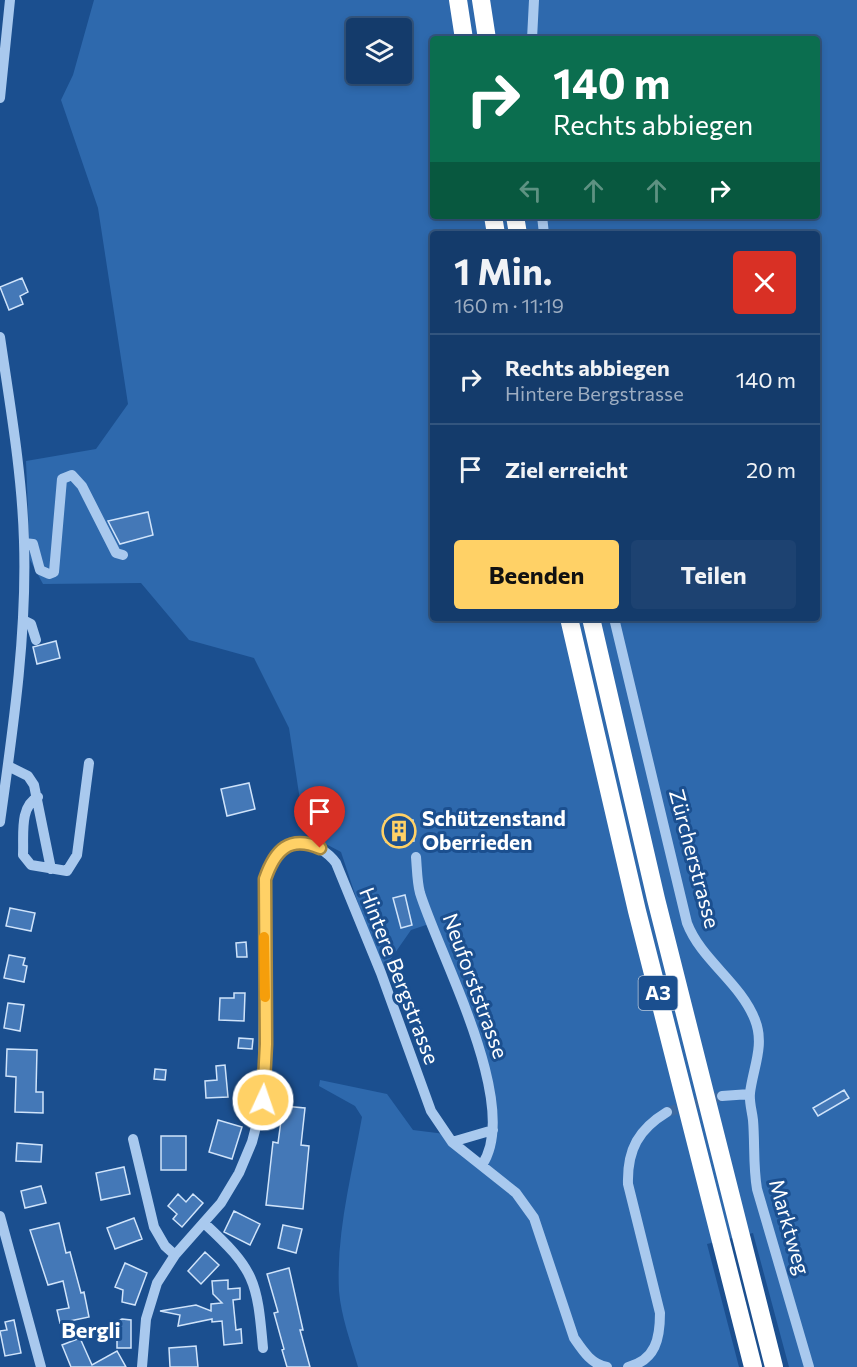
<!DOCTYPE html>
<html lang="de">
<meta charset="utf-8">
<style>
:root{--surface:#143b6b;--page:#1d4271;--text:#f1f3f6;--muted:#9dadc1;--line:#33557e;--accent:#ffd166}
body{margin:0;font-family:Commissioner,sans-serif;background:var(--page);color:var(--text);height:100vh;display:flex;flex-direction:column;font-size:22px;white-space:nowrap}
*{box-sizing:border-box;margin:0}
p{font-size:20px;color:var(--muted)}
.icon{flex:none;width:33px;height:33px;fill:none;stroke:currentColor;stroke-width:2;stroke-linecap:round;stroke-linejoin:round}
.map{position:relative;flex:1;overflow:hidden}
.side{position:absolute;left:430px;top:231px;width:390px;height:390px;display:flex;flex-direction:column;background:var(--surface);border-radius:6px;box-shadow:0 3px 9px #0003,0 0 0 2px var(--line)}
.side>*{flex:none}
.top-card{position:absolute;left:430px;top:36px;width:390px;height:183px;border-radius:6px;box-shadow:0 3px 9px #0003,0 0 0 2px var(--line);background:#0b6e4f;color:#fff;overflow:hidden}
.fabs{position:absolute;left:346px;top:18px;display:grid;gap:12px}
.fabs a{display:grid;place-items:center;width:66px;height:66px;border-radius:6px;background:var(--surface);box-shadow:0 3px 9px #0003,0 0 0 2px var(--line);font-size:30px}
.pin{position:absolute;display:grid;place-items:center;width:51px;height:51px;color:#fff;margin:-62px -26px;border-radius:50% 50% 50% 0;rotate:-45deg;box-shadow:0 0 6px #0007}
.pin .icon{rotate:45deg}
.me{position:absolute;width:66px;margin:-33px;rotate:3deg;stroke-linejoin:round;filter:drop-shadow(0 0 4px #0008)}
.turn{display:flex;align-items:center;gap:21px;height:126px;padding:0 24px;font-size:27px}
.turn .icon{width:78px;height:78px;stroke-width:2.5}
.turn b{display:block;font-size:42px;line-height:51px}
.lanes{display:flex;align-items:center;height:57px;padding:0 24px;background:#0003;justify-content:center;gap:30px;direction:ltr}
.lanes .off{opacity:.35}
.round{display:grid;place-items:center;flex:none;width:63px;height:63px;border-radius:6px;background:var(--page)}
.headline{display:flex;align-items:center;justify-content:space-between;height:102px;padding:0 24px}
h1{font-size:36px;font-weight:700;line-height:45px}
.primary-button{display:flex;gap:12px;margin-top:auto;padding:12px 24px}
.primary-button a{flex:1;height:69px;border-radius:6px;background:var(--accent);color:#111;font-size:24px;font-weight:700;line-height:69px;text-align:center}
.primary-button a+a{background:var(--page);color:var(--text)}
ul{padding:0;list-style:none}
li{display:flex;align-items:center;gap:18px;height:90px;padding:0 24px;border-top:2px solid var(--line)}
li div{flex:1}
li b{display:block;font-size:22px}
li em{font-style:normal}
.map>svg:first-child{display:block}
</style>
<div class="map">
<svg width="857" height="1367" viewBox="0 0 857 1367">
<rect width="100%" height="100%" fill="#1b4f8f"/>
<path fill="#2e69ad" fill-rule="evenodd" d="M94 0H857V1367H789L753 1233 707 1244 739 1367H358C351 1343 341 1316 339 1291 336 1232 352 1174 362 1117L355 1106 319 1086 320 1080 387 1094 413 1130 445 1134 481 1165 488 1156 491 1091 432 923 411 930 381 973 341 852 305 833 289 728 254 658 189 640 141 583 43 584 30 560 26 461 96 449 128 404 98 208 61 100 73 75ZM357 28H402V74H357ZM434 39H818V216H434ZM434 234H818V618H434Z"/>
<path fill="#4478b7" stroke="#cfe3fa" stroke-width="1.5" d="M22 278 28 292 20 296 23 304 9 310 0 287Z
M148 512 153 535 120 544 108 521Z
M56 641 60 658 37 664 33 647Z
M249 783 255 809 227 816 221 789Z
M413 820 414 841 386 842 385 821Z
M405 895 412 925 401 928 393 898Z
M10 908 35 913 31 931 6 926Z
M246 942 247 957H237L236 943Z
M9 955 25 958 23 965 27 966 24 982 4 978Z
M234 993H245L244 1021 219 1020 220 998H234Z
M8 1003 24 1005 20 1031 4 1028Z
M239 1038 253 1039 252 1049 238 1048Z
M7 1049 37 1050 36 1092H43V1113L15 1112 16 1077 6 1076Z
M225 1065 228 1097 206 1098 205 1081 217 1080 216 1066Z
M155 1069 166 1070 165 1080 154 1079Z
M844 1090 849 1098 818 1116 813 1108Z
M283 1106 305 1108 301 1145 309 1146 303 1209 266 1205 273 1142 278 1143Z
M218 1120 242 1127 232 1159 209 1152Z
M161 1136H186V1170H161Z
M17 1143 42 1145 41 1162 16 1161Z
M124 1167 130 1194 101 1200 96 1173Z
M41 1186 46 1203 25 1208 21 1191Z
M178 1194 186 1202 193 1194 203 1203 182 1227 173 1219 177 1214 168 1206Z
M234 1211 260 1224 250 1245 224 1232Z
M134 1218 142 1239 115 1249 107 1228Z
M59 1223 66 1253 70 1252 81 1293 84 1292 89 1317 60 1323 57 1310 69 1308 63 1281 48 1285 30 1230Z
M283 1225 302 1229 296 1253 278 1248Z
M205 1252 219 1265 201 1284 188 1271Z
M125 1263 147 1273 135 1305 122 1302 123 1290 115 1287Z
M289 1268 303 1330H300L310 1367H287L282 1350 284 1349 274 1313 278 1312 267 1274Z
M228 1280V1289L240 1288V1299L233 1300 236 1330 241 1329 242 1343 224 1345 222 1321 212 1322V1319L178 1326 180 1315 160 1311 196 1305 211 1311V1304L222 1303 213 1294 212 1281Z
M122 1319 131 1320V1348H117V1321Z
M14 1320 21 1353 5 1356 0 1331 7 1330 5 1322Z
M80 1338 92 1365 117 1351 126 1367H71L62 1345Z
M196 1346 198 1367H170L169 1348Z"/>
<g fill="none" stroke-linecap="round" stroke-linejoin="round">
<path stroke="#3d69a0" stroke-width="10" stroke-dasharray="10 5" stroke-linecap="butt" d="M667 1112 722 1096"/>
<path stroke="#a9c9ee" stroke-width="10" d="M532 39 534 0
M0 98 10 0
M542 216 544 234
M0 337C10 405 22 473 24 541 27 635 13 729 0 822
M24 543 33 544 40 570 49 574 54 572 62 479 72 475 82 486 116 553 123 555
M614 618 687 923C701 960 741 983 755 1020 765 1045 753 1068 750 1093 749 1102 752 1111 753 1120 755 1144 753 1166 757 1189L809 1367
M23 620 31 624 36 640
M8 766 28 776 34 785 51 869
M38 797C19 806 24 836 23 855L31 865 67 871 77 855 89 763
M416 857C417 868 417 882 420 893 440 957 522 1106 482 1165
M722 1096 750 1094
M133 1139 154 1227 165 1246 175 1255
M452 1142 493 1130
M0 1216 41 1367
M204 1223C255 1270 257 1280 263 1348
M142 1367 146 1319 157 1283 175 1255 221 1203 239 1173 252 1142 263 1100 265 879C267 873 268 866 271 861 287 834 320 841 336 863L381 973 431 1111 452 1142 516 1193 534 1218 574 1338C583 1351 591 1364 607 1367
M628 1367C656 1360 660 1338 660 1313L628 1184C627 1149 639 1129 667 1112"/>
<path stroke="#fff" stroke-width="18" d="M458 0 464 39
M481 0 487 39
M493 216 496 234
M515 216 518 234
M569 618 637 911 753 1367
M591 618 656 899 774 1367"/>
</g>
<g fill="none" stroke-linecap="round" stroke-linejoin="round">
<g stroke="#a68842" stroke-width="15">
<path id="route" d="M263 1100 266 1044 265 879C275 850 289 835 320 848"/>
</g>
<use href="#route" stroke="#ffd166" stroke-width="10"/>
<path stroke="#f59e0b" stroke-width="10" d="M264 937 265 997"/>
</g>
<defs>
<g id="building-ring" transform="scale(1.725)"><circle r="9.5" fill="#1b4f8f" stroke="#ffd166" stroke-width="1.5"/><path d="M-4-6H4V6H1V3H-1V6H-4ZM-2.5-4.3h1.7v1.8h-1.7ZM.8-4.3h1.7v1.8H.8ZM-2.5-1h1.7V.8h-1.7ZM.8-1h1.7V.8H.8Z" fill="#ffd166"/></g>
</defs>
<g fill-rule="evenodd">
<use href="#building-ring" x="399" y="831"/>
</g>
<g text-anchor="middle" stroke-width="6" stroke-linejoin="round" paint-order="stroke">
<rect fill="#1b4f8f" stroke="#bbcadd" stroke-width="1.5" x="638.5" y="976" width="39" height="34" rx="4.5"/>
<g font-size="20" font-weight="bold" fill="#fff">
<text x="658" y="1000">A3</text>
</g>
<g font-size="21" font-weight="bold" fill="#fff" stroke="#1b4f8f" text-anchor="start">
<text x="422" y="826">Schützenstand<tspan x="422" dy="24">Oberrieden</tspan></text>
</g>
<g font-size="21" fill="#fff" stroke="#1b4f8f">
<text transform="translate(694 859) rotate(75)" y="7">Zürcherstrasse</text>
<text transform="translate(399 976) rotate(69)" y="7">Hintere Bergstrasse</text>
<text transform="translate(475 986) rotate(70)" y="7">Neuforststrasse</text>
<text transform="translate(789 1227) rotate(74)" y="7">Marktweg</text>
</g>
<g font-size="22" font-weight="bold" fill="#fff" stroke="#1b4f8f">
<text x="91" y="1338">Bergli</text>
</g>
</g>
</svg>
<div class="fabs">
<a><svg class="icon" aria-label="layers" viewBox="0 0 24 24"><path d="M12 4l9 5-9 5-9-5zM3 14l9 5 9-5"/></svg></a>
</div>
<div class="pin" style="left:320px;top:848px;background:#d93025"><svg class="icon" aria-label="arrive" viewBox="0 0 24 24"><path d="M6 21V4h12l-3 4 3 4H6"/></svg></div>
<svg class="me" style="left:263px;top:1100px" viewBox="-20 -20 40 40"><circle r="17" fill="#ffd166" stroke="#fff" stroke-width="3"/><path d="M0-11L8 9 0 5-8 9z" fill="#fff"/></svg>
<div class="top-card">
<div class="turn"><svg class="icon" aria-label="right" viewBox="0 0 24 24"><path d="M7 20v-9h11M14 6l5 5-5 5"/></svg><div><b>140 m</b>Rechts abbiegen</div></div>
<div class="lanes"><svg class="icon off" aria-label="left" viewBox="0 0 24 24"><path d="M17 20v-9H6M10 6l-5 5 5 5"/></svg><svg class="icon off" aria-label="ahead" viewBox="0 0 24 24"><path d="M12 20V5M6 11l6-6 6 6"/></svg><svg class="icon off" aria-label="ahead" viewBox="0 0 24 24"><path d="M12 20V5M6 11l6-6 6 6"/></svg><svg class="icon" aria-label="right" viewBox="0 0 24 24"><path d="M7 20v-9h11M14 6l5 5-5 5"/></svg></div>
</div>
<section class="side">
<div class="headline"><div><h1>1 Min.</h1><p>160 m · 11:19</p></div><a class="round" style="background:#d93025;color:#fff"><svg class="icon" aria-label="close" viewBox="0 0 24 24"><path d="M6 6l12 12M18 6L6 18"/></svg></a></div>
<ul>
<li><svg class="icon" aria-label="right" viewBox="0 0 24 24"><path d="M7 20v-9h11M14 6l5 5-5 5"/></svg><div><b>Rechts abbiegen</b><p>Hintere Bergstrasse</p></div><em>140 m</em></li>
<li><svg class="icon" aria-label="arrive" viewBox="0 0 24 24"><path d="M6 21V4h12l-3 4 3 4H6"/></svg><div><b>Ziel erreicht</b></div><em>20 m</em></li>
</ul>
<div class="primary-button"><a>Beenden</a><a>Teilen</a></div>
</section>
</div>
